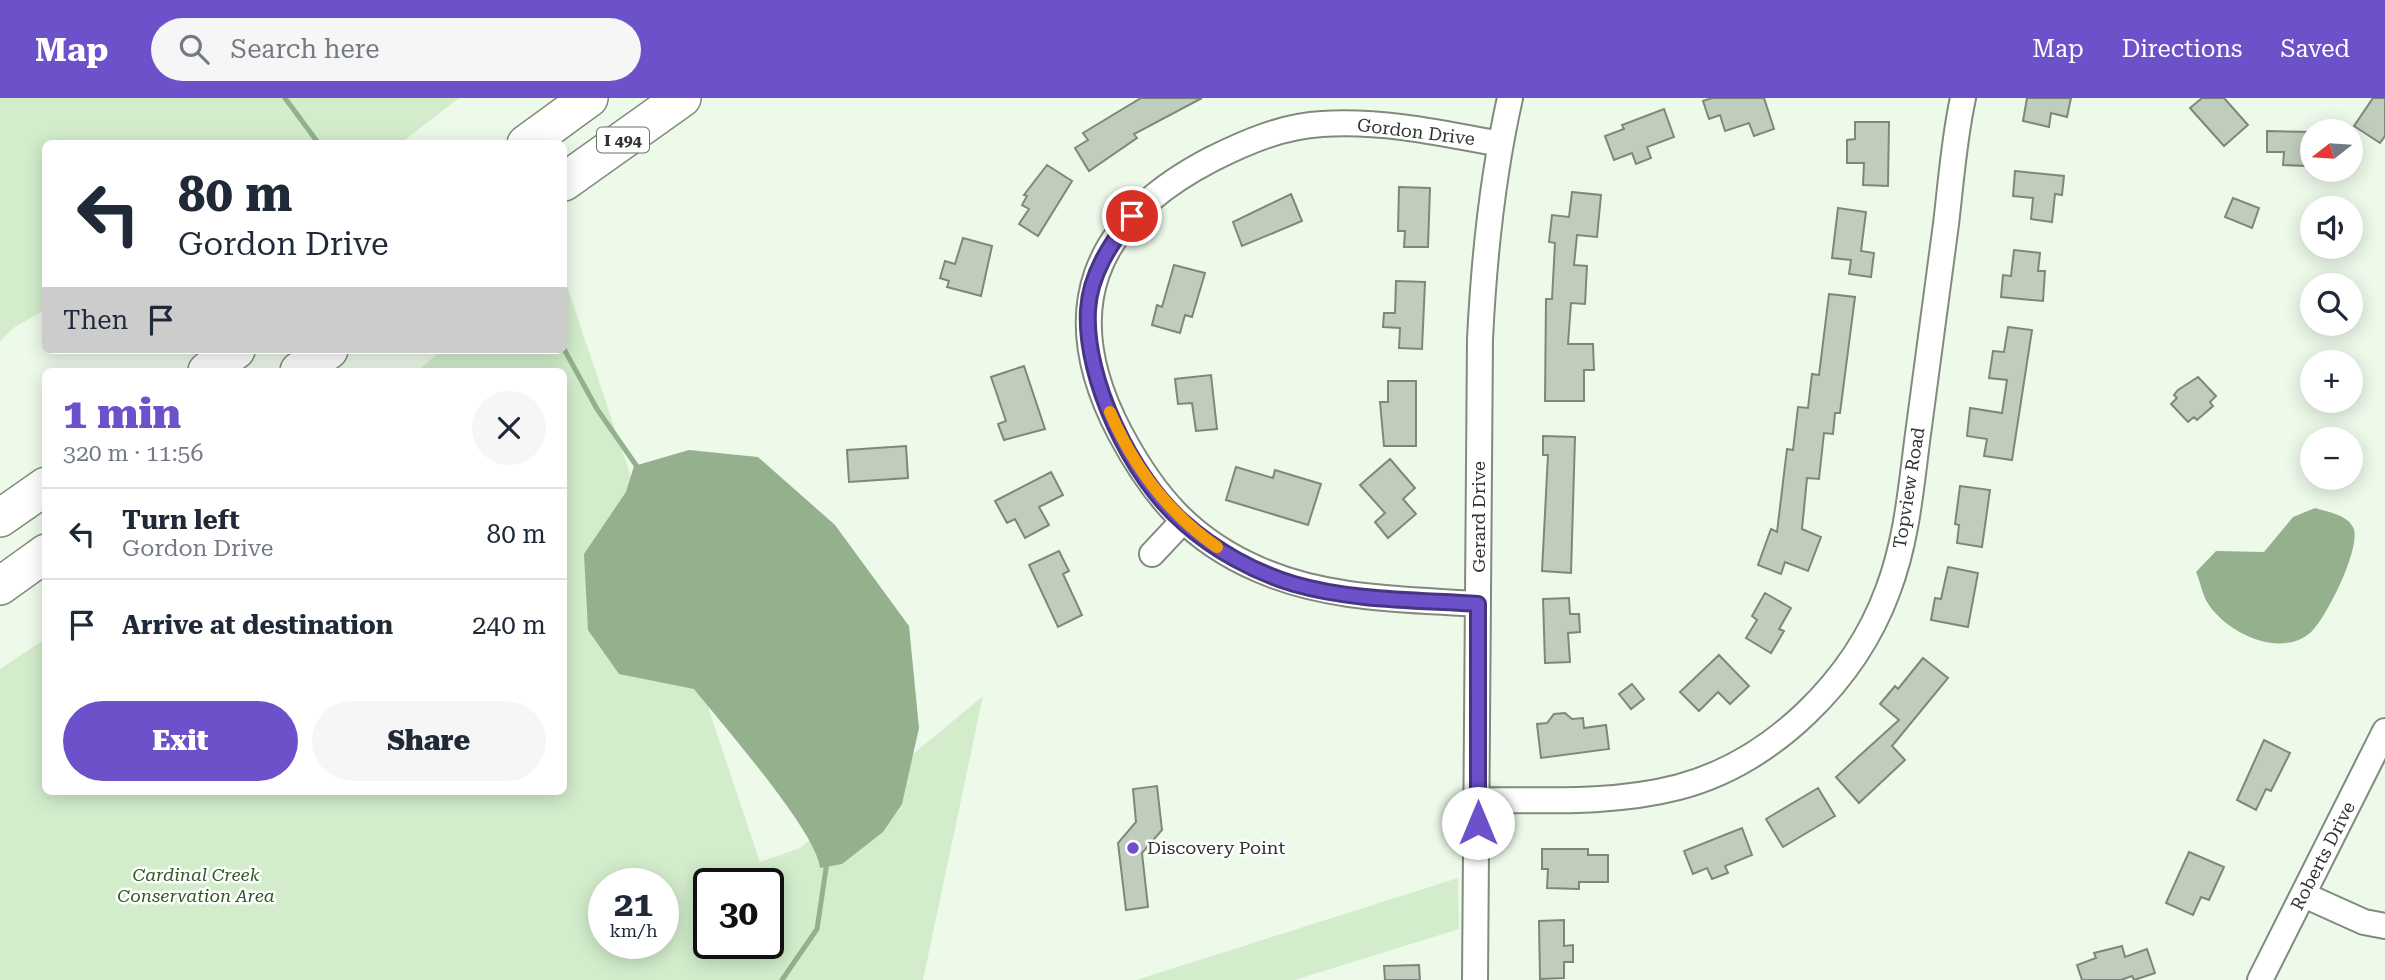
<!DOCTYPE html>
<meta charset="utf-8">
<style>
:root{--surface:#fff;--page:#f6f6f7;--text:#1f2937;--muted:#747a83;--line:#e0e1e3;--accent:#6d51ca}
body{margin:0;font-family:"Roboto Serif",serif;background:var(--page);color:var(--text);height:100vh;display:flex;flex-direction:column;font-size:26px;white-space:nowrap}
*{box-sizing:border-box;margin:0}
p{font-size:23px;color:var(--muted)}
.icon{flex:none;width:38px;height:38px;fill:none;stroke:currentColor;stroke-width:2;stroke-linecap:round;stroke-linejoin:round}
.map{position:relative;flex:1;overflow:hidden}
.drawer{position:absolute;left:42px;top:270px;width:525px;height:427px;display:flex;flex-direction:column;background:var(--surface);border-radius:10px;box-shadow:0 4px 18px #0003}
.drawer>*{flex:none}
.top-card{position:absolute;left:42px;top:42px;width:525px;height:214px;border-radius:10px;box-shadow:0 4px 18px #0003;background:#fff;color:var(--text);overflow:hidden}
.needle{width:46px;rotate:253deg}
.fabs{position:absolute;left:2300px;top:21px;display:grid;gap:14px}
.fabs a{display:grid;place-items:center;width:63px;height:63px;border-radius:50%;background:var(--surface);box-shadow:0 4px 18px #0003;font-size:35px}
.speed{position:absolute;left:588px;top:770px;display:flex;gap:14px;font-size:35px;font-weight:700;text-align:center}
.speed>*{display:grid;place-content:center;width:91px;height:91px;border-radius:50%;background:var(--surface);box-shadow:0 4px 18px #0003;line-height:1}
.speed small{font-size:18px;font-weight:400}
.speed .limit{border:4px solid #111;border-radius:10px;background:#fff;color:#111}
.pin{position:absolute;display:grid;place-items:center;width:60px;height:60px;color:#fff;margin:-30px;border:4px solid #fff;border-radius:50%;box-shadow:0 2px 7px #0007}
.me{position:absolute;width:77px;margin:-38px;rotate:0deg;stroke-linejoin:round;filter:drop-shadow(0 0 5px #0008)}
.turn{display:flex;align-items:center;gap:24px;height:147px;padding:0 21px;font-size:32px}
.turn .icon{width:91px;height:91px;stroke-width:2.5}
.turn b{display:block;font-size:49px;line-height:60px}
.then{display:flex;align-items:center;height:66px;padding:0 21px;background:#0003;gap:14px;font-size:26px}
.round{display:grid;place-items:center;flex:none;width:74px;height:74px;border-radius:37px;background:var(--page)}
.head{display:flex;align-items:center;justify-content:space-between;height:119px;padding:0 21px}
h1{font-size:42px;font-weight:800;line-height:52px;color:var(--accent)}
.button{display:flex;gap:14px;margin-top:auto;padding:14px 21px}
.button a{flex:1;height:80px;border-radius:42px;background:var(--accent);color:#fff;font-size:28px;font-weight:800;line-height:80px;text-align:center}
.button a+a{background:var(--page);color:var(--text)}
ul{padding:0;list-style:none}
li{display:flex;align-items:center;gap:21px;height:91px;padding:0 21px;border-top:2px solid var(--line)}
li div{flex:1}
li b{display:block;font-size:26px}
li em{font-style:normal}
header{display:flex;align-items:center;gap:42px;box-sizing:border-box;height:98px;padding:0 35px;background:var(--accent);color:#fff}
header strong{font-size:33px}
nav{display:flex;gap:38px;margin-inline-start:auto;font-size:24px}
.search{width:490px;height:63px;background:var(--page);display:flex;align-items:center;gap:18px;box-sizing:border-box;padding:0 24px;border-radius:38px;color:var(--muted);font-size:26px}
.map>svg:first-child{display:block}
</style>
<header>
<strong>Map</strong>
<div class="search"><svg class="icon" aria-label="search" viewBox="0 0 24 24"><circle cx="10" cy="10" r="6"/><path d="M15 15l6 6"/></svg>Search here</div>
<nav><a>Map</a><a>Directions</a><a>Saved</a></nav>
</header>
<div class="map">
<svg width="2385" height="882" viewBox="0 0 2385 882">
<rect width="100%" height="100%" fill="#edfaea"/>
<path fill="#d3edcc" fill-rule="evenodd" d="M0 0H459L401 45 46 46 45 212 13 230 0 244Z
M564 179 760 764 800 750 983 598 923 882H0V571L45 541 46 693H564V273H417L442 252H564ZM604 786H663V845H604ZM709 786H768V845H709Z
M1458 780 1459 831 1295 882H1136Z"/>
<path fill="#94b08c" d="M689 352 758 359 835 427 909 528 919 630 902 706 883 734 842 766 820 770C817 734 721 625 694 591L619 576 588 532 584 456 626 394 634 368Z
M2315 410C2327 414 2346 416 2353 429 2363 447 2325 523 2310 535 2279 561 2225 534 2207 504 2202 495 2200 483 2196 474L2216 453 2264 454 2293 419Z"/>
<g fill="none" stroke-linecap="round" stroke-linejoin="round">
<path stroke="#94b08c" stroke-width="5" d="M285 0 319 46
M564 251 597 311 638 370
M782 882 817 831 827 764"/>
</g>
<path fill="#c0cdbd" stroke="#7d887a" stroke-width="2" d="M1141 0H1202L1134 36 1137 40 1089 73 1075 50 1088 42 1083 35Z
M1712 0H1764L1774 31 1754 38 1749 25 1725 33 1720 17 1709 21 1703 3Z
M2027 0H2071L2067 19 2051 15 2049 29 2023 23Z
M2202 0H2224L2248 27 2224 48 2190 10Z
M2373 0H2385V38L2380 45 2354 28Z
M1664 11 1674 39 1647 49 1651 60 1636 66 1632 55 1614 62 1605 38 1624 31 1622 27Z
M1855 24H1889L1888 88 1863 87 1864 65H1847V42L1855 41Z
M2267 33 2311 34 2312 63H2308L2307 68 2283 67 2284 54H2267Z
M1047 67 1072 83 1038 138 1019 126 1029 111 1022 107 1027 98 1024 97Z
M2015 73 2064 78 2062 97 2055 96 2052 124 2031 121 2033 100 2013 98Z
M1399 89 1430 90 1428 149H1404L1405 133H1398Z
M1572 94 1601 97 1597 139 1577 137 1574 167 1587 168 1585 206 1571 205 1568 246H1593L1594 272H1584V303H1545L1546 201H1552L1555 145 1549 144 1552 117 1569 119Z
M1291 96 1302 123 1242 148 1233 124Z
M2233 100 2259 110 2252 130 2225 119Z
M1838 110 1866 114 1861 153 1874 155 1871 179 1849 176 1851 162 1832 160Z
M963 140 992 148 981 198 947 189 949 183 940 180 945 163 955 166Z
M2014 152 2040 155 2038 173H2045L2043 203 2001 199 2003 177 2011 178Z
M1174 167 1205 175 1192 219 1185 217 1180 235 1152 227 1157 207 1162 209Z
M1396 183 1425 184 1422 251 1399 250 1400 230 1383 229 1384 215H1395Z
M1829 196 1855 199 1840 315H1835L1833 336 1824 335 1819 381 1807 380 1802 431 1821 439 1808 473 1785 464 1781 476 1758 467 1771 431 1777 434 1787 351 1793 352 1798 309 1808 310 1812 276 1819 277Z
M2008 229 2032 232 2012 362 1984 358 1987 341 1967 338 1970 310 2002 315 2007 282 1989 280 1993 253 2004 254Z
M1024 268 1045 331 1004 342 998 326 1006 323 991 279Z
M1211 277 1217 331 1196 333 1192 305 1178 306 1175 281Z
M2198 279 2216 298 2210 304 2213 308 2197 322 2194 319 2188 324 2171 306 2177 300 2174 297 2178 292Z
M1388 283H1416V348H1384L1380 304H1388Z
M1543 338 1575 339 1571 475 1542 473 1548 357H1543Z
M906 348 908 380 849 384 847 352Z
M1390 361 1415 390 1403 401 1416 416 1388 440 1375 424 1385 415 1360 387Z
M1236 369 1273 380 1275 372 1321 386 1308 427 1226 402Z
M1051 374 1063 397 1039 409 1049 427 1025 440 1015 421 1007 425 995 403Z
M1960 388 1990 392 1982 449 1957 445 1959 427 1955 426Z
M1059 453 1069 473 1063 476 1082 517 1058 529 1029 467Z
M1948 469 1978 475 1968 529 1931 522 1935 500 1941 501Z
M1765 495 1791 510 1779 531 1784 533 1771 555 1746 540 1757 522 1752 518Z
M1569 500 1570 516H1579L1580 534 1568 535 1570 564 1545 565 1543 501Z
M1719 557 1749 588 1730 606 1718 594 1699 613 1680 594Z
M1923 560 1948 580 1892 648 1905 662 1859 705 1836 679 1899 622 1880 606 1895 588 1898 591Z
M1632 586 1644 601 1631 611 1619 596Z
M1565 615 1572 621 1583 620 1584 630 1606 627 1609 651 1541 660 1537 626 1547 625 1554 616Z
M2264 642 2290 655 2271 693 2266 691 2256 712 2237 702Z
M1157 688 1162 732 1142 755 1148 809 1126 812 1118 745 1136 724 1133 691Z
M1818 690 1835 718 1783 749 1766 721Z
M1742 730 1752 757 1725 768 1728 775 1712 781 1707 770 1693 776 1684 753Z
M1542 751H1588V757H1608V784H1579V791L1547 790 1548 771H1542Z
M2189 754 2224 769 2209 802 2201 799 2193 817 2166 805Z
M1564 822V848L1573 847V864H1564V880L1540 881 1539 823Z
M2122 848 2125 859 2147 851 2155 875 2134 882 2132 878 2121 882H2082L2077 867 2096 860 2094 855Z
M1419 867 1420 882H1385L1384 868Z"/>
<g fill="none" stroke-linecap="round" stroke-linejoin="round">
<g stroke="#808b7d" stroke-width="28">
<path id="minor" d="M1152 456 1182 424
M1478 506C1405 501 1329 502 1260 472 1192 443 1154 399 1120 335 1056 213 1092 123 1212 61 1246 44 1283 28 1322 26 1382 22 1441 35 1500 46
M1478 702C1545 702 1614 706 1679 689 1773 664 1855 582 1888 492 1907 442 1911 389 1918 336 1927 266 1937 196 1946 126 1951 84 1954 41 1963 0
M2304 797 2364 824 2385 828
M1475 882 1480 241C1484 159 1492 80 1510 0
M2260 882 2385 633"/>
</g>
<g stroke="#808b7d" stroke-width="40">
<path id="highway" d="M526 46 589 0
M564 84 682 0
M207 273 236 252
M299 273 329 252
M0 420 46 388
M0 488 46 455"/>
</g>
<use href="#minor" stroke="#fff" stroke-width="24"/>
<use href="#highway" stroke="#fff" stroke-width="37"/>
</g>
<g fill="none" stroke-linecap="round" stroke-linejoin="round">
<g stroke="#473583" stroke-width="18">
<path id="route" d="M1132 118C1111 145 1090 176 1088 212 1084 281 1132 380 1183 424 1214 452 1254 474 1294 486 1353 503 1418 502 1478 506V725"/>
</g>
<use href="#route" stroke="#6d51ca" stroke-width="12"/>
<path stroke="#f59e0b" stroke-width="12" d="M1110 314C1134 370 1168 415 1217 449"/>
</g>
<circle fill="#6d51ca" stroke="#fff" stroke-width="2.5" cx="1133" cy="750" r="7"/>
<g text-anchor="middle" stroke-width="5" stroke-linejoin="round" paint-order="stroke">
<rect fill="#fff" stroke="#6d716d" stroke-width="2" x="597" y="29.5" width="52" height="25" rx="5"/>
<g font-size="16" font-weight="bold" fill="#2f342e">
<text x="623" y="48">I 494</text>
</g>
<g font-size="18" fill="#2f342e" stroke="#fff">
<text transform="translate(1416 34) rotate(7)" y="6">Gordon Drive</text>
<text transform="translate(1909 390) rotate(-81)" y="6">Topview Road</text>
<text transform="translate(1479 419) rotate(-90)" y="6">Gerard Drive</text>
<text transform="translate(2323 758) rotate(-63)" y="6">Roberts Drive</text>
</g>
<g font-size="18" fill="#2f342e" stroke="#fff" text-anchor="start">
<text x="1147" y="756">Discovery Point</text>
</g>
<g font-size="18" font-style="italic" fill="#2f5724" stroke="#fff">
<text x="196" y="783">Cardinal Creek<tspan x="196" dy="21">Conservation Area</tspan></text>
</g>
</g>
</svg>
<div class="fabs">
<a><svg class="needle" viewBox="-14 -14 28 28"><path d="M0-13l5 13h-10z" fill="#e53935"/><path d="M0 13l5-13h-10z" fill="#747a83"/></svg></a>
<a><svg class="icon" aria-label="sound" viewBox="0 0 24 24"><path d="M4 9h4l5-4v14l-5-4H4zM17 9q2 3 0 6"/></svg></a>
<a><svg class="icon" aria-label="search" viewBox="0 0 24 24"><circle cx="10" cy="10" r="6"/><path d="M15 15l6 6"/></svg></a>
<a>+</a>
<a>−</a>
</div>
<div class="speed"><div>21<small>km/h</small></div><div class="limit">30</div></div>
<div class="pin" style="left:1132px;top:118px;background:#d93025"><svg class="icon" aria-label="arrive" viewBox="0 0 24 24"><path d="M6 21V4h12l-3 4 3 4H6"/></svg></div>
<svg class="me" style="left:1478px;top:725px" viewBox="-20 -20 40 40"><circle r="19" fill="#fff"/><path d="M0-13L10 11 0 6-10 11z" fill="#6d51ca"/></svg>
<div class="top-card">
<div class="turn"><svg class="icon" aria-label="left" viewBox="0 0 24 24"><path d="M17 20v-9H6M10 6l-5 5 5 5"/></svg><div><b>80 m</b>Gordon Drive</div></div>
<div class="then">Then<svg class="icon" aria-label="arrive" viewBox="0 0 24 24"><path d="M6 21V4h12l-3 4 3 4H6"/></svg></div>
</div>
<section class="drawer">
<div class="head"><div><h1>1 min</h1><p>320 m · 11:56</p></div><a class="round"><svg class="icon" aria-label="close" viewBox="0 0 24 24"><path d="M6 6l12 12M18 6L6 18"/></svg></a></div>
<ul>
<li><svg class="icon" aria-label="left" viewBox="0 0 24 24"><path d="M17 20v-9H6M10 6l-5 5 5 5"/></svg><div><b>Turn left</b><p>Gordon Drive</p></div><em>80 m</em></li>
<li><svg class="icon" aria-label="arrive" viewBox="0 0 24 24"><path d="M6 21V4h12l-3 4 3 4H6"/></svg><div><b>Arrive at destination</b></div><em>240 m</em></li>
</ul>
<div class="button"><a>Exit</a><a>Share</a></div>
</section>
</div>
